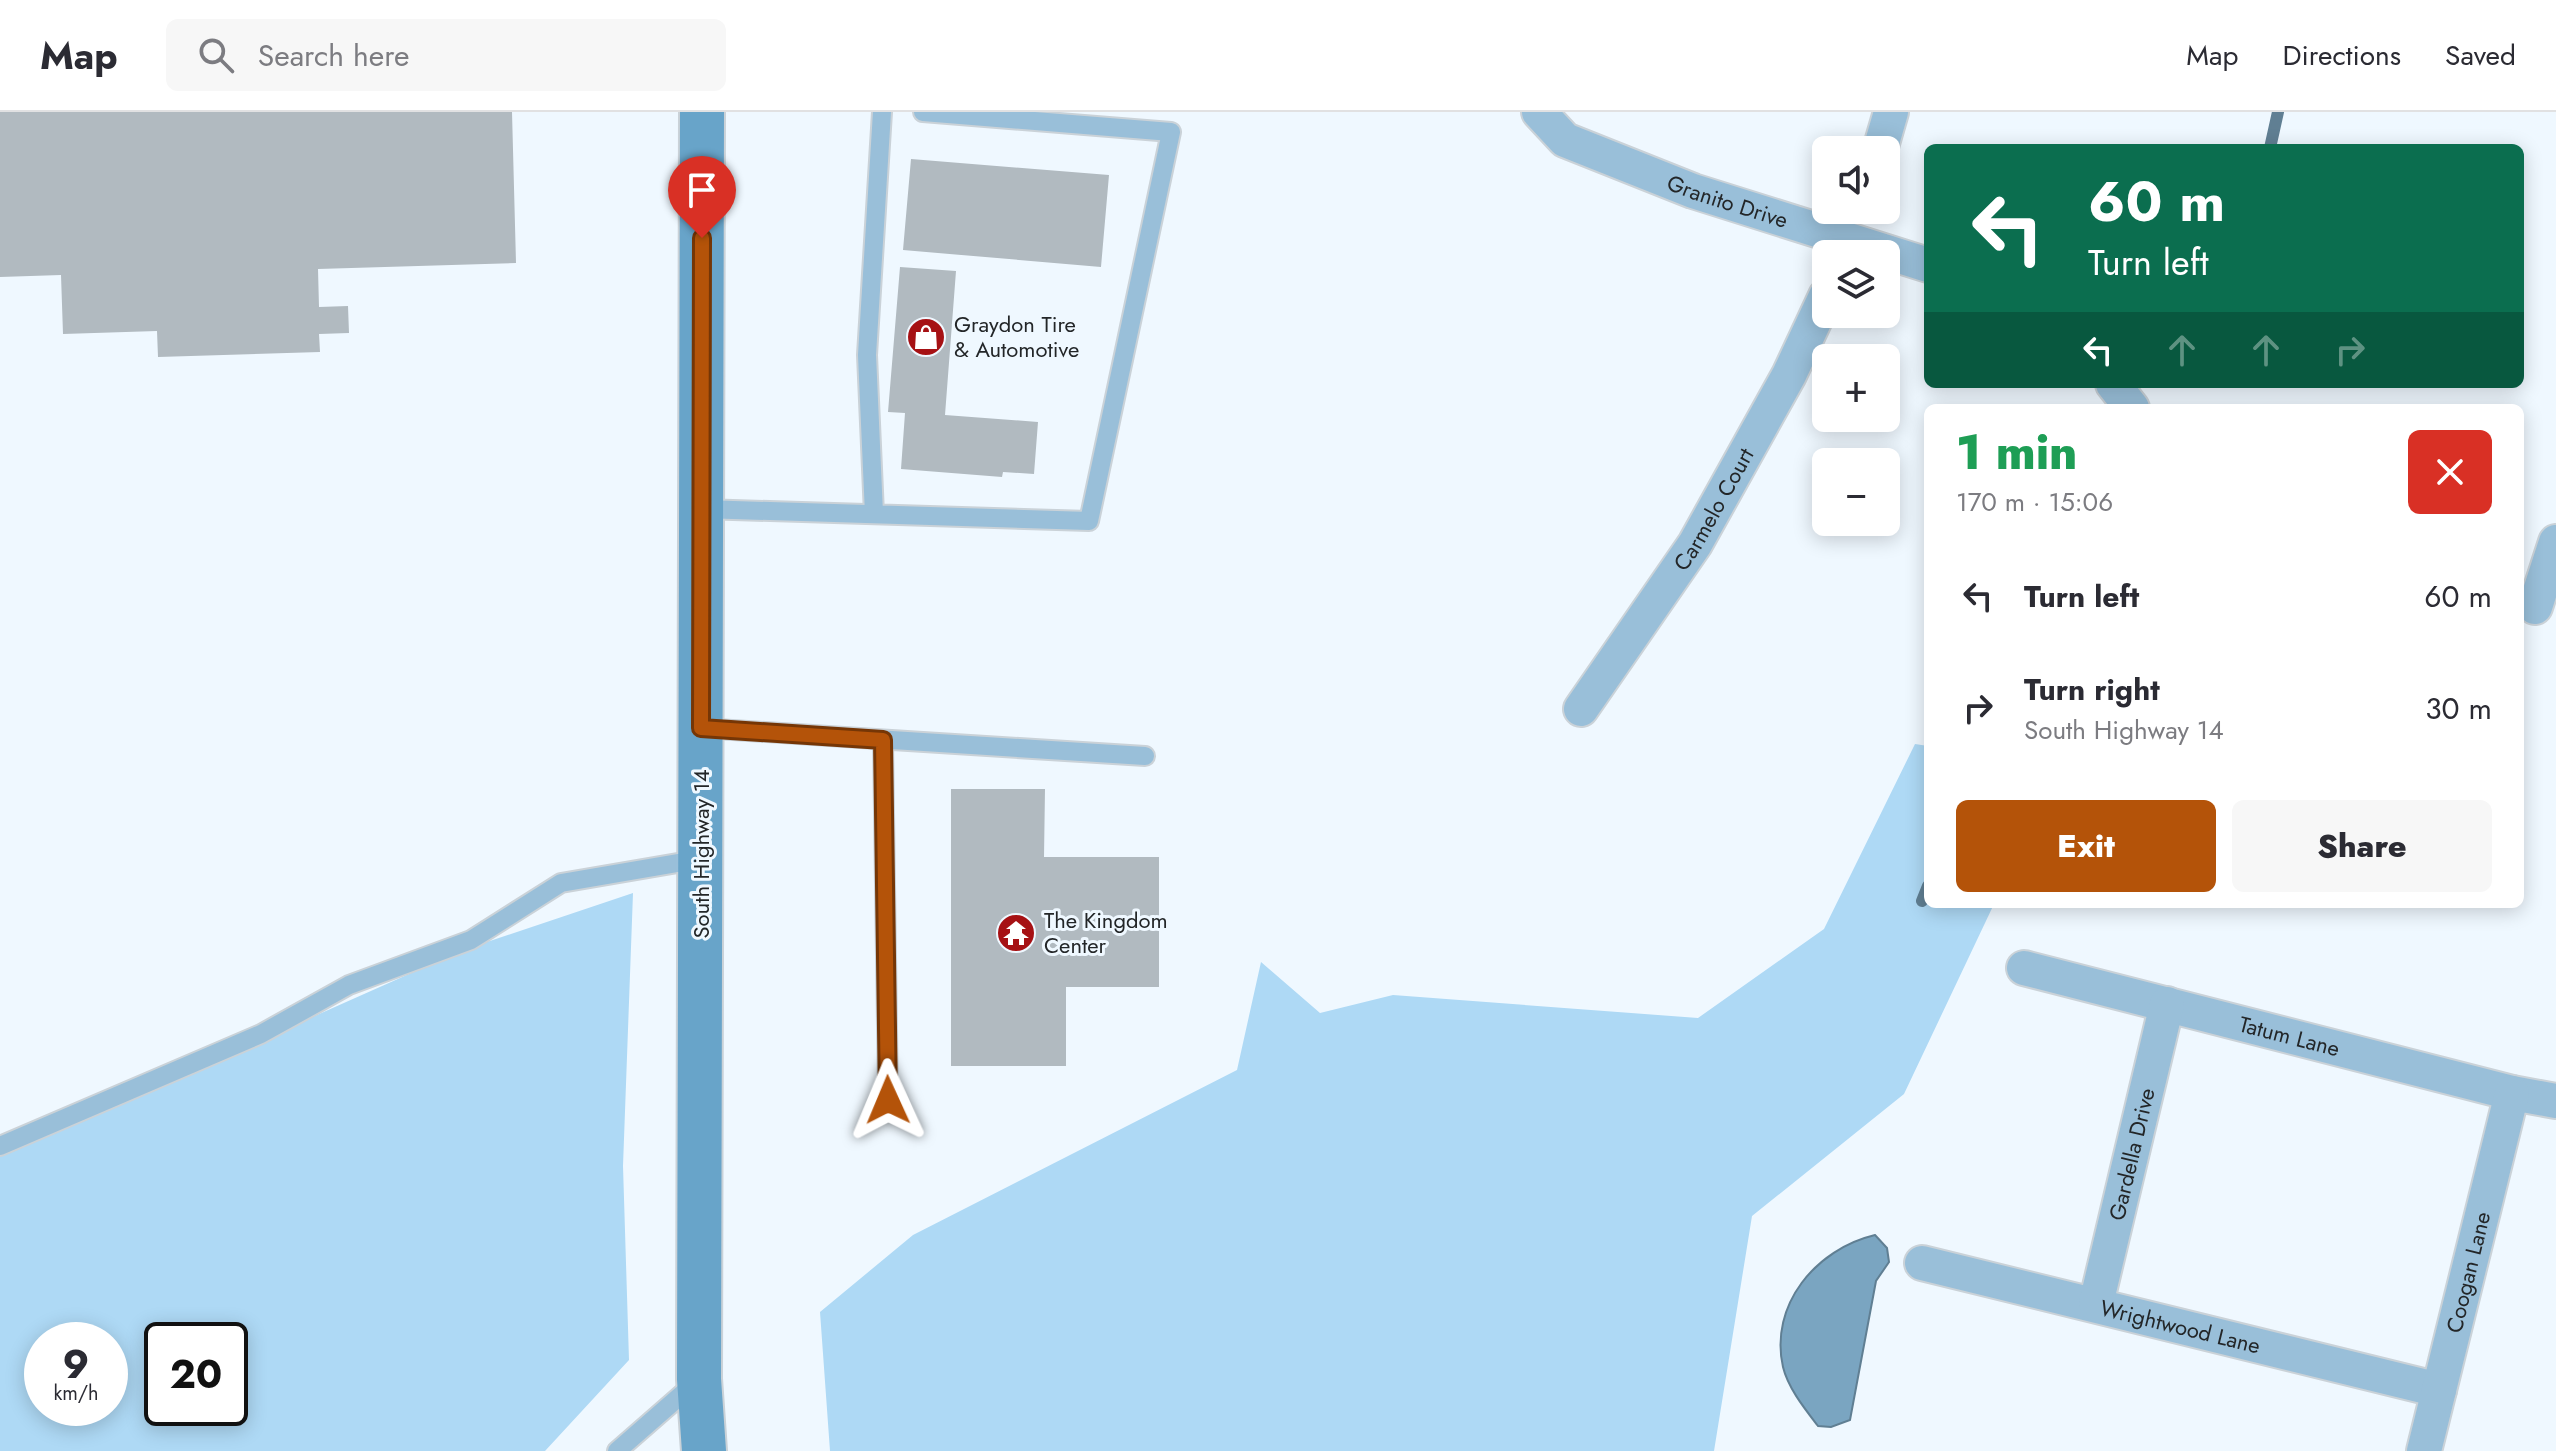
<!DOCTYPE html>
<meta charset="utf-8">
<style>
:root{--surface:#fff;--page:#f7f7f7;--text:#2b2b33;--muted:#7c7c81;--line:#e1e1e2;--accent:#b45309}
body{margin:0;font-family:Jost,sans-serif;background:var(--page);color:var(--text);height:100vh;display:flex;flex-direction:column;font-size:30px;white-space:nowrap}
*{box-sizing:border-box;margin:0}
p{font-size:26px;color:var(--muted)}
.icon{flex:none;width:44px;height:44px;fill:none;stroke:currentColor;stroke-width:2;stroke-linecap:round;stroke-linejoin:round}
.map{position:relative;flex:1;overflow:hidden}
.sheet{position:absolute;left:1924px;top:292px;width:600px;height:504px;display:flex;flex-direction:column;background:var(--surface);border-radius:12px;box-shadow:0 4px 20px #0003}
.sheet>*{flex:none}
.banner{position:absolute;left:1924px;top:32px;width:600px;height:244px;border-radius:12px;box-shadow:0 4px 20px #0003;background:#0b6e4f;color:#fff;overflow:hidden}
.fabs{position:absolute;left:1812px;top:24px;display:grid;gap:16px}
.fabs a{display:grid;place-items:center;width:88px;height:88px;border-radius:12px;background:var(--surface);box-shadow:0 4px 20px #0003;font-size:40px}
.speed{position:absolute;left:24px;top:1210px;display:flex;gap:16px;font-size:40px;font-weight:700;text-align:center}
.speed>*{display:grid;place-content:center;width:104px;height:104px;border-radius:50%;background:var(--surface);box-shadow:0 4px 20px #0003;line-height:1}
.speed small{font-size:20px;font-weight:400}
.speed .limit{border:4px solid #111;border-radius:12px;background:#fff;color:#111}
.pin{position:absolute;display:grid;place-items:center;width:68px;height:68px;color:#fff;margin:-82px -34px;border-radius:50% 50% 50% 0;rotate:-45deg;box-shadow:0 0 8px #0007}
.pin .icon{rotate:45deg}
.me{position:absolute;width:88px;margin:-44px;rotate:359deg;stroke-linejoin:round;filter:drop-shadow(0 0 6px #0008)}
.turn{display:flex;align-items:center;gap:28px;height:168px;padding:0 32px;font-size:36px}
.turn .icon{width:104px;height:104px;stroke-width:2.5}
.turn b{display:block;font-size:56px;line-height:68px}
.lanes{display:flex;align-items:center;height:76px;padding:0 32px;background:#0003;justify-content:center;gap:40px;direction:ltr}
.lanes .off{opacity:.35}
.round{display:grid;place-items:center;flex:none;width:84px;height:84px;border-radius:12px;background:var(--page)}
.summary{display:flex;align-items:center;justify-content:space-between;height:136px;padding:0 32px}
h1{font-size:48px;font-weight:800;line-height:60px;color:#1e9e55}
.primary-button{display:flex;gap:16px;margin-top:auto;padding:16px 32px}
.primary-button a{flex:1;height:92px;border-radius:12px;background:var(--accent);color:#fff;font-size:32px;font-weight:800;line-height:92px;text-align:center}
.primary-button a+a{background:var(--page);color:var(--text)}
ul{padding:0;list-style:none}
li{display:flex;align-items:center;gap:24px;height:112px;padding:0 32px}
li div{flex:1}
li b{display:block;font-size:30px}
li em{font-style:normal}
header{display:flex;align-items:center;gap:48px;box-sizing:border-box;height:112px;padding:0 40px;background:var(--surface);border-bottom:2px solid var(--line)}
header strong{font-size:38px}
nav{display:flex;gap:44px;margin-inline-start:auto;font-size:28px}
.search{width:560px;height:72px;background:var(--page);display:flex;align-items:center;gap:20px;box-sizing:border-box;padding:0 28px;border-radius:12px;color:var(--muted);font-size:30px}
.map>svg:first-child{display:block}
</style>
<header>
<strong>Map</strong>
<div class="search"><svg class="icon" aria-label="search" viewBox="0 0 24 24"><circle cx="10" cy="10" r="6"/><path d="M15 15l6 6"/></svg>Search here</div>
<nav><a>Map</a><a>Directions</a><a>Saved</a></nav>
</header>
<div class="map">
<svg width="2556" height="1339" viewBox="0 0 2556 1339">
<rect width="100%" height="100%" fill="#eff8ff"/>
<path fill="#aed9f5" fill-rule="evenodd" d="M1915 632 1928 634V792H1994L1904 982 1752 1104 1714 1339H830L820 1200 913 1123 1237 958 1261 850 1320 901 1393 883 1698 906 1824 817Z
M633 781 623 1054 629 1248 545 1339H0V1044L463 838ZM42 1228H110V1296H42ZM162 1228H230V1296H162Z"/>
<path fill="#7aa5c1" stroke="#607f93" stroke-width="2" d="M1875 1123 1887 1136 1889 1150 1876 1169 1850 1308 1831 1315 1818 1314C1805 1297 1788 1276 1783 1255 1769 1193 1816 1137 1875 1123Z"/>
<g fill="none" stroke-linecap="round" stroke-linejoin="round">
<path stroke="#607f93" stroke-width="12" d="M2270 36 2278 0
M1922 789 1928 774"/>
</g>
<path fill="#b1bac0" d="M0 0H512L516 151 318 157 319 195 348 194 349 221 319 222 320 240 158 245 157 219 63 222 61 163 0 165Z
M911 47 1109 63 1101 155 903 138Z
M900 155 956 159 945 303 1038 310 1034 362 1003 360 1002 365 901 357 905 301 888 300Z
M951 677H1045L1044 745H1159V875H1066V954H951Z"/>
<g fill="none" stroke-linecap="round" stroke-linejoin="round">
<g stroke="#cad2d8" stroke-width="22">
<path id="service" d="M702 397 1089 409 1171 20 923 0
M874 402 867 243 882 0
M701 616 1145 644
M883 628 888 988
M0 1034 261 922 349 873 471 828 561 771 701 747
M617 1339 696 1270"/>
</g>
<g stroke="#cad2d8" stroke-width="38">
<g id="minor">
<path id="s1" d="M1539 0 1565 28 1693 79 1928 153"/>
<path d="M1880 38 1891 0"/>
<path d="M2113 272 2132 296"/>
<path d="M2535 495 2556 430"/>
<path id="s2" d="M1581 597 1695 432 1789 263 1826 184"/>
<path id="s3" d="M2024 856 2512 981 2556 989"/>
<path id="s4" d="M1922 1151 2439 1278"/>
<path id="s5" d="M2096 1192 2167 892"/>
<path id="s6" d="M2424 1339 2512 981"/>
</g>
</g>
<g stroke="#cad2d8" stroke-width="48">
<path id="secondary" d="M702 0 699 1267 704 1339"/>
</g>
<use href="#service" stroke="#99bfd9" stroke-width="18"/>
<use href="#minor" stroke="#99bfd9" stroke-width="34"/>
<use href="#secondary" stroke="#68a4c9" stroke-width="44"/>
</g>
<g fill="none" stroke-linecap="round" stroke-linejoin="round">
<g stroke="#753606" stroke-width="20">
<path id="route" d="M702 126 701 616 883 628 888 988"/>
</g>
<use href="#route" stroke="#b45309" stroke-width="14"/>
</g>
<defs>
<g id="shop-disc" transform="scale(2)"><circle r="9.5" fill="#a61114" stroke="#eff8ff"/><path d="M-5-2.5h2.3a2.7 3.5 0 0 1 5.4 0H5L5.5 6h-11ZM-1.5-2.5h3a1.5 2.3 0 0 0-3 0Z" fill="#fff"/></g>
<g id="temple-disc" transform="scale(2)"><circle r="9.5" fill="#a61114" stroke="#eff8ff"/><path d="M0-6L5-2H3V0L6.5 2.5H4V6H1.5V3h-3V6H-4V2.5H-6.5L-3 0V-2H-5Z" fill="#fff"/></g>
</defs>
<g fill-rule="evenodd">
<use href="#shop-disc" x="926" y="225"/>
<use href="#temple-disc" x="1016" y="821"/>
</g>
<g text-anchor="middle" stroke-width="6" stroke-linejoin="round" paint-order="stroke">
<g font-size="22" fill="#232628" stroke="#eff8ff">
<text dy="8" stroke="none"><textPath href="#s1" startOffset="212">Granito Drive</textPath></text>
<text dy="8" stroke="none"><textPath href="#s2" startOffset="240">Carmelo Court</textPath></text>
<text transform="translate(701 742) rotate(-90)" y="8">South Highway 14</text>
<text dy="8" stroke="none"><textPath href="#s3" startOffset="274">Tatum Lane</textPath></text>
<text dy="8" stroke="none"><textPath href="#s5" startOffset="154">Gardella Drive</textPath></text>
<text dy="8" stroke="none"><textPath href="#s6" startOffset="184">Coogan Lane</textPath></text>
<text dy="8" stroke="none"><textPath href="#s4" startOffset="266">Wrightwood Lane</textPath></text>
</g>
<g font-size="22" fill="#232628" stroke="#eff8ff" text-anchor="start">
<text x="954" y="220">Graydon Tire<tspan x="954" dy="25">&amp; Automotive</tspan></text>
<text x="1044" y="816">The Kingdom<tspan x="1044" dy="25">Center</tspan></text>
</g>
</g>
</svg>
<div class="fabs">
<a><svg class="icon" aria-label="sound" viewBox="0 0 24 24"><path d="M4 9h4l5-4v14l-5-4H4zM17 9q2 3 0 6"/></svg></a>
<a><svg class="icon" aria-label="layers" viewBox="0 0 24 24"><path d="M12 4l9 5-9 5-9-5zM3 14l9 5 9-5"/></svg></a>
<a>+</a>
<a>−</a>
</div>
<div class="speed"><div>9<small>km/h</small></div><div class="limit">20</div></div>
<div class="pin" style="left:702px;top:126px;background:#d93025"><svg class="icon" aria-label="arrive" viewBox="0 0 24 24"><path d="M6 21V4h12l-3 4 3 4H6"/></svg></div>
<svg class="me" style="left:888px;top:988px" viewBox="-20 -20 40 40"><path d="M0-17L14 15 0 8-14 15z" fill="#b45309" stroke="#fff" stroke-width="4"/></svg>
<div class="banner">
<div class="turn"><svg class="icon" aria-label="left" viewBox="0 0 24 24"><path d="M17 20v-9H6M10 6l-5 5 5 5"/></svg><div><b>60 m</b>Turn left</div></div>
<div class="lanes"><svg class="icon" aria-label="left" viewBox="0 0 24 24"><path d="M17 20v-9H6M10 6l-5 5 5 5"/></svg><svg class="icon off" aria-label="ahead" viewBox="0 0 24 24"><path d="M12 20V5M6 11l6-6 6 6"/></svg><svg class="icon off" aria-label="ahead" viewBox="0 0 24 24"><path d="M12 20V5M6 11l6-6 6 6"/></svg><svg class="icon off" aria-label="right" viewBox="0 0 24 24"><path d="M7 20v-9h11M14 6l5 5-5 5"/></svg></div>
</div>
<section class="sheet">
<div class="summary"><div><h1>1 min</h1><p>170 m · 15:06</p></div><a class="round" style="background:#d93025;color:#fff"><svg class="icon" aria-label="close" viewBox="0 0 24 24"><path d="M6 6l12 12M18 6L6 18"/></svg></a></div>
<ul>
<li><svg class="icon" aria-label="left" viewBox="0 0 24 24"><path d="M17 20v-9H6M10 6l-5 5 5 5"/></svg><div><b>Turn left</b></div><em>60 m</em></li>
<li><svg class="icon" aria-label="right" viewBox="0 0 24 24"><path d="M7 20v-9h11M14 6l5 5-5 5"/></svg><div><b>Turn right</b><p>South Highway 14</p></div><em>30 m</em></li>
</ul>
<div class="primary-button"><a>Exit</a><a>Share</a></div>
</section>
</div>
